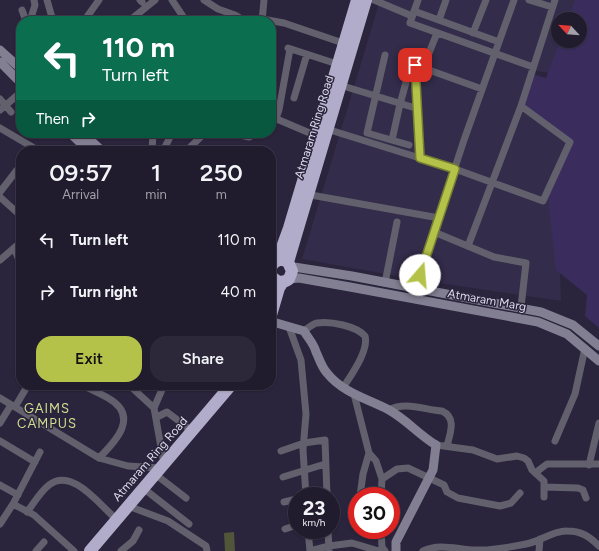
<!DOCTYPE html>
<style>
:root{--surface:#201b2d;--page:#2d2839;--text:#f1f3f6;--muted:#a2a1aa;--line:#3d3949;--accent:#b4c24a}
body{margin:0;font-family:Figtree,sans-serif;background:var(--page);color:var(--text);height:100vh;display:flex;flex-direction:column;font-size:15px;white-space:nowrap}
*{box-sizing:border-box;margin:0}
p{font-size:13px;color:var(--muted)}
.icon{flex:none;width:22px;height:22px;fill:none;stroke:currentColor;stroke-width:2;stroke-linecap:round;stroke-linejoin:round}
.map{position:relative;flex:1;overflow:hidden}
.details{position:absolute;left:16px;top:146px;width:260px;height:244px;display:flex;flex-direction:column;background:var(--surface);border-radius:16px;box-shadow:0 1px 3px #0004,0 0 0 1px var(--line)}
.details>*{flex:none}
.banner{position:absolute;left:16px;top:16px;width:260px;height:122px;border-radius:16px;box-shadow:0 1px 3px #0004,0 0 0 1px var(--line);background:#0b6e4f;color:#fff;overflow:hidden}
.needle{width:26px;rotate:296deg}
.tools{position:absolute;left:551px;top:12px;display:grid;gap:8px}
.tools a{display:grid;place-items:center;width:36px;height:36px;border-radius:50%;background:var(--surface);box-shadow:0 1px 3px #0004,0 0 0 1px var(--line);font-size:20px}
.speed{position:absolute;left:288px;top:487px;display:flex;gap:8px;font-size:20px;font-weight:700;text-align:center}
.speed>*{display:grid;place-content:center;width:52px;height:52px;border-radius:50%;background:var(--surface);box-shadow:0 1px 3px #0004,0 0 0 1px var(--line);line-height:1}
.speed small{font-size:10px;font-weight:400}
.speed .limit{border:6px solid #d22;background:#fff;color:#111}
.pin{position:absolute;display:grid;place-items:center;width:34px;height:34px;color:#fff;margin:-17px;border-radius:8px;box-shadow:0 2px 6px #0006}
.me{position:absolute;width:44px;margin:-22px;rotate:18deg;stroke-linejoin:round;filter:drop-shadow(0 0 3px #0008)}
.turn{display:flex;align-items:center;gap:14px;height:84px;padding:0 20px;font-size:18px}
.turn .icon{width:52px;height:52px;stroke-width:2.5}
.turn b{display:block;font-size:28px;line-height:34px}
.then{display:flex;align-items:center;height:38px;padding:0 20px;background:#0003;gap:8px;font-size:15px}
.eta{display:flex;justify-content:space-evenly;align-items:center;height:68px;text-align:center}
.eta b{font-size:24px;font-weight:600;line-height:28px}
.cta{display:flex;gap:8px;margin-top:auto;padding:8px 20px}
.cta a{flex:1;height:46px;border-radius:16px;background:var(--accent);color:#111;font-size:16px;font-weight:600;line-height:46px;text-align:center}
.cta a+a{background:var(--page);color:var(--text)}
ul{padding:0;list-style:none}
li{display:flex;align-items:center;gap:12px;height:52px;padding:0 20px}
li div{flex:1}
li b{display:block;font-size:15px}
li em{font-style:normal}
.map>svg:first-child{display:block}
</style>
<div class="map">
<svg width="599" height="551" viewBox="0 0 599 551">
<rect width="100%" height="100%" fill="#2a243c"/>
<path fill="#332c4a" d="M380 0H577L570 19H558V41H562L550 73 536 71 524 105 569 142 550 195 560 274 561 301 425 281 302 259Z"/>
<path fill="#3a2d5e" d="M575 0H599V328L585 316 587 295 556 270 548 197 565 143 521 106 532 74 546 78 560 41H580V19H568Z"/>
<path fill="#515639" d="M234 532 235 551H225L224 533Z"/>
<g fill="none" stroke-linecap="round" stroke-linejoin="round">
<path stroke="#62606c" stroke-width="7" d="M47 0 53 21
M140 0 142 2
M172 0 186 21
M204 0 218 9 235 15 245 21
M374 0 412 16
M418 0 410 23 533 67
M529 0 552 7
M22 10 26 21
M414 11 499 42
M262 19 284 23 340 42
M439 20 446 0
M30 21 35 5 34 0
M84 21 99 0
M129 21 155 0
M262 21 264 0
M473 33 486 0
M288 48 334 63
M385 55 367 133 409 145
M423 68 437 33
M343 86 412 107
M294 98 307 54
M0 99 11 112
M0 110 21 92
M272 117 312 134
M271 123 276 118 279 110 290 49
M0 128 34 148
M330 130 455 169 543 201 570 142 521 106
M231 133 249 137 258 133
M392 140 400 104 410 68
M152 151 153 133
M163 151 172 133
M186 151 205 133
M420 158 415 65 482 89
M0 192 17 170
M311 195 439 218
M0 197 21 216
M434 232 494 257 526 263 521 307
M468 246 521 106 555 0
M14 248 21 265
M0 260 21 242
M385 283 397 222
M415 289 464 140 514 0
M289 327 301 360 306 414 303 450 306 496
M304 331C308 328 312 324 317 323 331 321 356 326 365 336 369 351 351 375 343 388
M82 385C90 389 99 393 108 398 140 416 116 441 99 458
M129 385 154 408 164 464
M354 394 369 453 376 461 382 479 381 496
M0 398 99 458 128 466 160 468
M15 407 28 385
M154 408 164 385
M389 410C405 401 425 410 442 411 457 418 450 433 447 446
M157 417 167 412 192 431
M0 423 11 405
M0 441 35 462
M555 441 575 394 585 348
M436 445 473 450 497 459 517 456 524 458 528 461 532 470 544 481V497
M281 451 304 443 325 440 327 496
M589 465 599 423
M535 473 547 464H599
M155 474 186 498
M283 477 325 464
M382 479 397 469 408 468 444 485 447 492 458 498 500 506 511 503 520 493
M0 485 18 495
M544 487 578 488 583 490 586 498
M143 488 189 524
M309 496 327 491
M360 496 363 474 369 453
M284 502 297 499
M13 504 34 515 74 551
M128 506 168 521 206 546 207 551
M27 512C34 503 40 492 49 485 71 467 99 504 114 517
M0 524 13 504 40 452
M285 529 297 525
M308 530 310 551
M328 530 329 551
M381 530 382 547 385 551
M36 551 44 542
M121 551 133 541 139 530
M310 551 329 546 352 543 379 551
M423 551C442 542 460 551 480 550 495 550 511 547 526 544 539 542 554 530 567 531 581 531 589 536 599 546
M539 551 540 539"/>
<path stroke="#827f92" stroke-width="9" d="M0 50 21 69
M0 62 21 83
M70 133 89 151
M83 133 102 151
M290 265 294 267 352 276 541 312 573 325 599 346
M289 279 299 278 350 287 538 322 567 334 599 361
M273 322 304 331C308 338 314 344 316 352 320 360 321 366 327 373 343 393 368 399 389 410 407 420 419 435 436 445L433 470 396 542V551"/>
<path stroke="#b1acca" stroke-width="12" d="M277 261 289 228 357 0
M288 262 366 0
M271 267C275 260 281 258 288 262L292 271 289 279C282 284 275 282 271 275
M271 315 279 288 283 282
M90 551 231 385"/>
</g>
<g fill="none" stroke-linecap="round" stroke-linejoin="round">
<g stroke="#757e30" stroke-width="10">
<path id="route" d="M415 65 420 158 455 169 420 275"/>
</g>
<use href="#route" stroke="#b4c24a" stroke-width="7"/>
</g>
<g text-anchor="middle" stroke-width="3" stroke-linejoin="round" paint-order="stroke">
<g font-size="12" fill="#dedcec" stroke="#2a243c">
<text transform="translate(314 127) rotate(-73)" y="4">Atmaram Ring Road</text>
<text transform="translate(487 300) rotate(10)" y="4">Atmaram Marg</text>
<text transform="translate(150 459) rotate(-49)" y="4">Atmaram Ring Road</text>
</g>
<g font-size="13" letter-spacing="1" fill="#d2de91" stroke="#2a243c">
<text x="47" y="413">GAIMS<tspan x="47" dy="15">CAMPUS</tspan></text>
</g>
</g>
</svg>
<div class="tools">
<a><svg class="needle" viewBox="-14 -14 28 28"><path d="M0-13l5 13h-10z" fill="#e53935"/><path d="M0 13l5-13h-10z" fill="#a2a1aa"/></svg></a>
</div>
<div class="speed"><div>23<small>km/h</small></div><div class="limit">30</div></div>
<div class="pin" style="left:415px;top:65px;background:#d93025"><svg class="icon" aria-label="arrive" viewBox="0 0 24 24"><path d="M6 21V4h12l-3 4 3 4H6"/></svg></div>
<svg class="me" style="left:420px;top:275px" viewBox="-20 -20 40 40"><circle r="19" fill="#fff"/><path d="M0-13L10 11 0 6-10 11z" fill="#b4c24a"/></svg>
<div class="banner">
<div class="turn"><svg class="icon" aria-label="left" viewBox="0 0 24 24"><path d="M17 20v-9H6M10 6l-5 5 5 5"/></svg><div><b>110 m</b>Turn left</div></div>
<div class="then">Then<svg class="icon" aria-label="right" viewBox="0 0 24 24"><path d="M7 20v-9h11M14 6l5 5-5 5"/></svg></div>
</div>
<section class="details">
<div class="eta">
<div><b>09:57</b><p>Arrival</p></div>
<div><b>1</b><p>min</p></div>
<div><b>250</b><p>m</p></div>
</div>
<ul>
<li><svg class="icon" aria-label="left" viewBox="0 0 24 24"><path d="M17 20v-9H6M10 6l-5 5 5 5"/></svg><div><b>Turn left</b></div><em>110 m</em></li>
<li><svg class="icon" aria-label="right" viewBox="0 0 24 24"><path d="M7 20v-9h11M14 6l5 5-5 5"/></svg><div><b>Turn right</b></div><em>40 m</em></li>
</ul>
<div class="cta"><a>Exit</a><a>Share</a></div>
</section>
</div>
